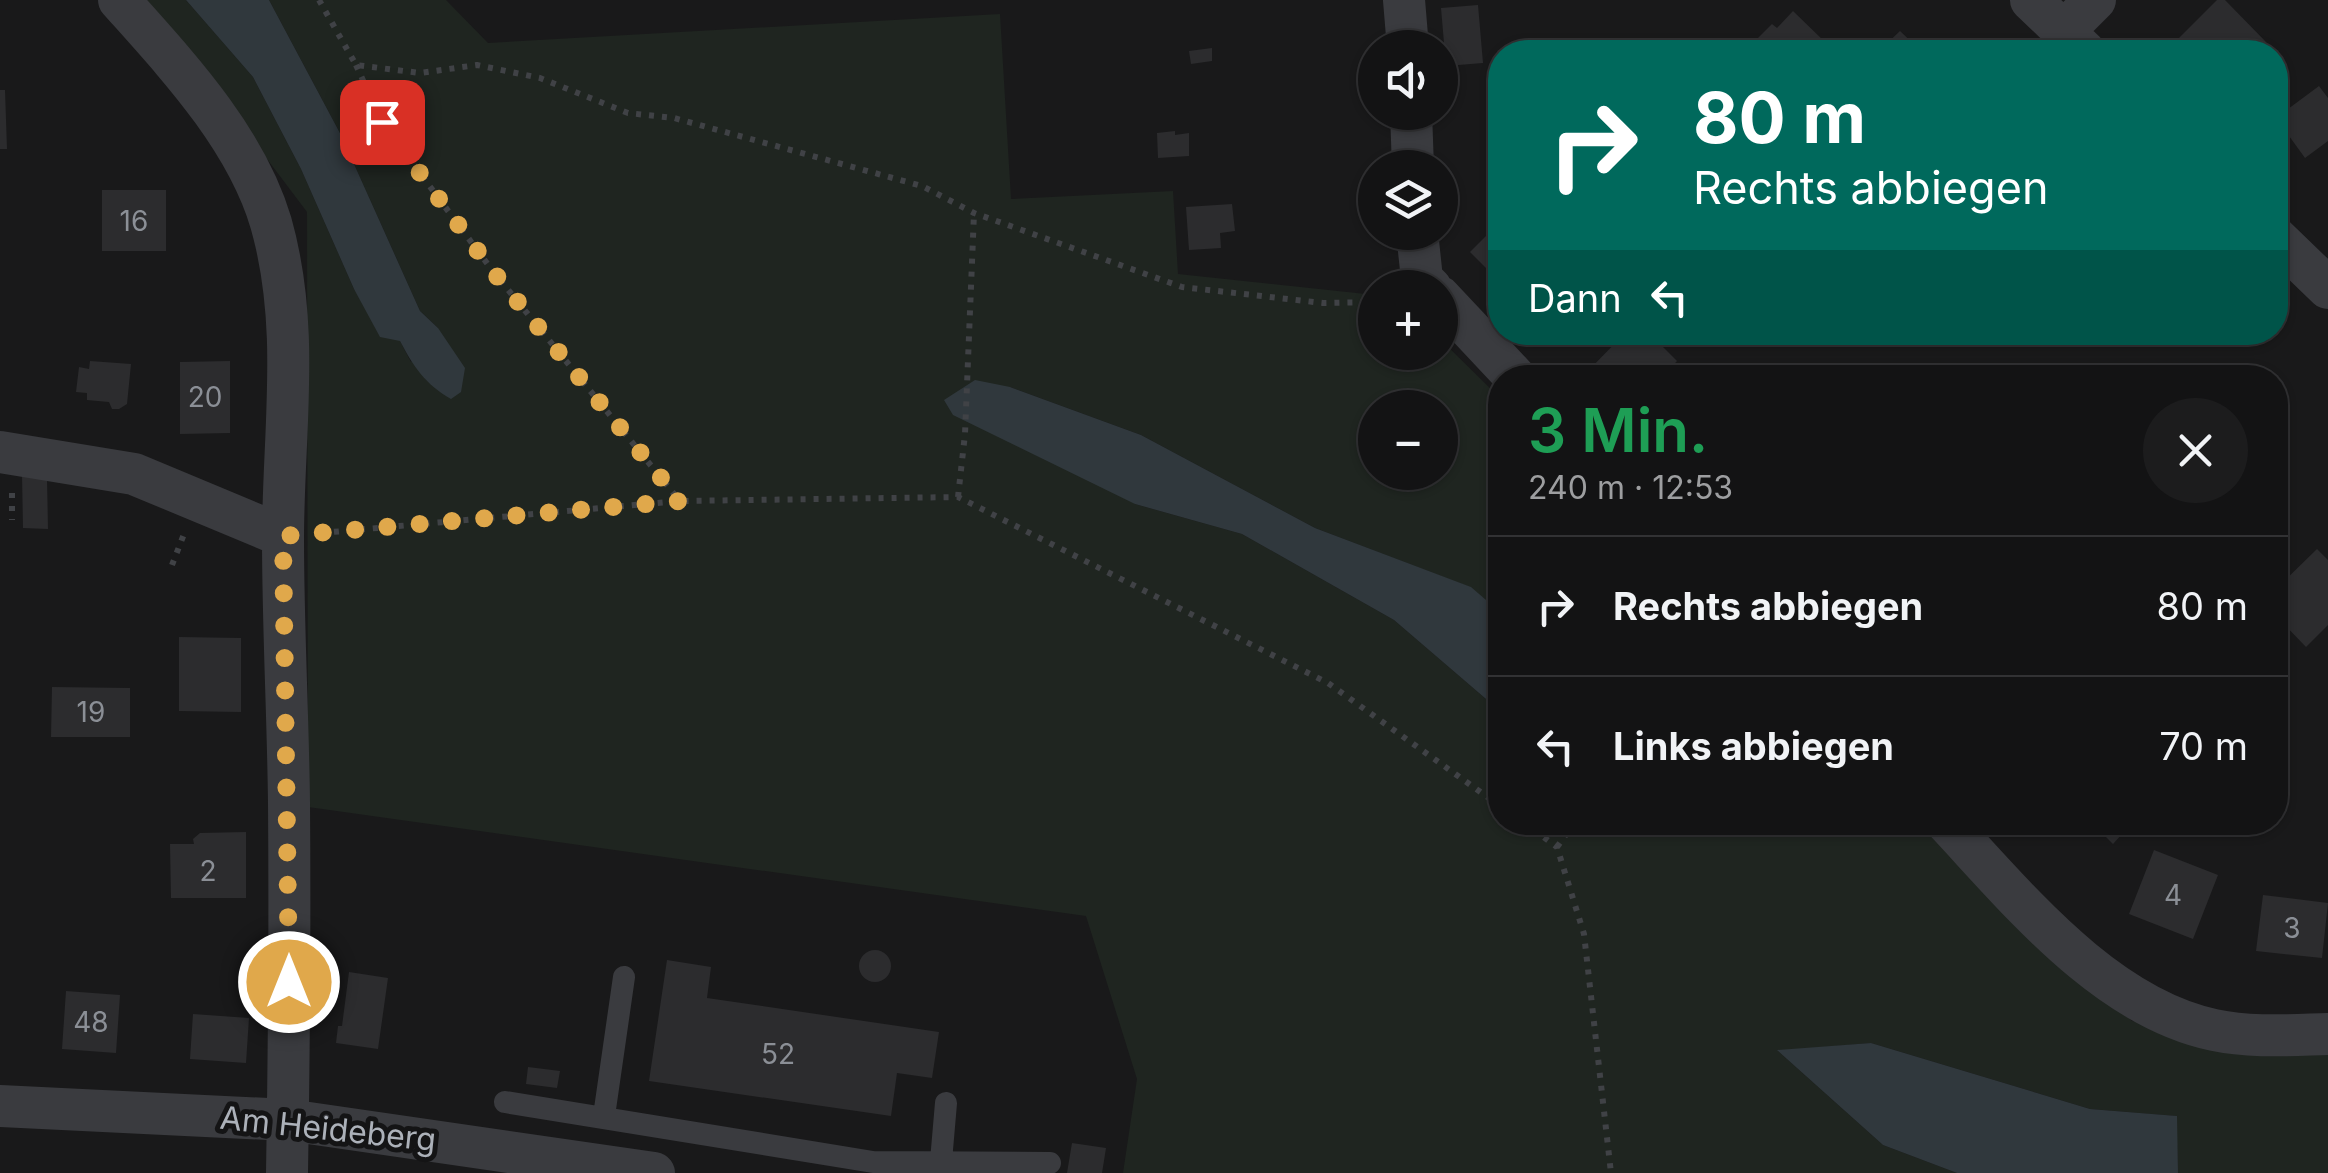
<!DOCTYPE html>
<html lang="de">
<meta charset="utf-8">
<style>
:root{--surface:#131314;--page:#1c1c1d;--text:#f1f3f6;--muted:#9d9ea0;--line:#323234}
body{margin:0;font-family:Inter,sans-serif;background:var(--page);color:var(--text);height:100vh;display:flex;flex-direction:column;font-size:38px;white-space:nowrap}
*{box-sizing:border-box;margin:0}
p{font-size:32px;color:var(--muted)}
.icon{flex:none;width:55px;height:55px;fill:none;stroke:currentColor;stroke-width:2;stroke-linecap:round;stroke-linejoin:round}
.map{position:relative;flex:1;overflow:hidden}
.details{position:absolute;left:1488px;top:365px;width:800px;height:470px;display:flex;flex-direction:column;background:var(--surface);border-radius:40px;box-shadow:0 2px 8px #0004,0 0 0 2px var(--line)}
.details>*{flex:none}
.banner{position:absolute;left:1488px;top:40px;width:800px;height:305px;border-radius:40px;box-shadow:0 2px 8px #0004,0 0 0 2px var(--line);background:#00695c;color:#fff;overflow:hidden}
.controls{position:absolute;left:1358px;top:30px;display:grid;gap:20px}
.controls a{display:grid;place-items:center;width:100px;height:100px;border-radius:50%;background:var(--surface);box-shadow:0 2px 8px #0004,0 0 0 2px var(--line);font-size:50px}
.pin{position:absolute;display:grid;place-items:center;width:85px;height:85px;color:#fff;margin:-42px;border-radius:20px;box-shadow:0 5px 15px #0006}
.me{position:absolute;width:110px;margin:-55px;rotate:0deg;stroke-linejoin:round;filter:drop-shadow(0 0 8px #0008)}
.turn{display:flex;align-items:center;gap:35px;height:210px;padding:0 40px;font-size:45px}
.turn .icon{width:130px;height:130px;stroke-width:2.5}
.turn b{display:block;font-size:70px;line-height:85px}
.then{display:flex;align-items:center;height:95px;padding:0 40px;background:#0003;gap:20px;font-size:38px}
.round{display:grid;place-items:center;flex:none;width:105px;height:105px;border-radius:52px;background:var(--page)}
.overview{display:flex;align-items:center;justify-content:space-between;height:170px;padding:0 40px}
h1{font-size:60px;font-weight:600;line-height:75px;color:#1e9e55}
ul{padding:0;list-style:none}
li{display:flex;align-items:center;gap:30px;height:140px;padding:0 40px;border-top:2px solid var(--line)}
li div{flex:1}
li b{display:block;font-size:38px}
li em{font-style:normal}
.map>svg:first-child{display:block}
</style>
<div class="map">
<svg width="2328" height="1173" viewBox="0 0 2328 1173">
<rect width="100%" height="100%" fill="#19191a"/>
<path fill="#1f2520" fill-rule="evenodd" d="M147 0H186L253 77 301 169 354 289 400 341 411 362 438 328 420 311 341 135 269 0H446L488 43 1000 14 1011 199 1173 191 1178 274 1375 295V352H1440V339L1500 398V612L1470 587 1315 528 1141 435 1010 387 1135 504 1242 534 1394 620 1500 711V822L1931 823 2132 1021 2328 1054V1173H2178L2176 1116 2090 1109 1871 1043 1778 1051 1883 1145 1957 1173H1123L1137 1079 1086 916 308 807 307 212ZM1375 408H1440V472H1375Z"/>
<path fill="#30383d" d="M186 0H269L341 135 420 311 438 328 465 368 461 392 451 399C426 385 413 366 400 341L380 337 354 289 301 169 253 77Z
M975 380 1010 387 1141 435 1315 528 1471 587 1500 612V711L1394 620 1242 534 1135 504 953 415 944 400Z
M1871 1043 2090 1109 2177 1116 2178 1173H1957L1883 1145 1777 1050Z"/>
<path fill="#2c2c2e" d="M2217 0H2225L2266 42 2255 52H2192L2178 39Z
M1478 5 1483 63 1446 66 1441 8Z
M1793 11 1827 44 1819 52H1744L1772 24 1777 28Z
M1900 31 1922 52H1878Z
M1212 48V61L1191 64 1189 51Z
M2319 86 2328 98V141L2305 158 2276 118Z
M0 90H5L7 149H0Z
M1175 131V135L1189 133V156L1158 158 1157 133Z
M102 190H166V251H102Z
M1232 204 1235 231 1220 233 1221 248 1189 250 1186 207Z
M1500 222V282L1470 252Z
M1626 332H1648L1677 361 1661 378H1589L1585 374Z
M90 361 131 364 127 404 119 409H112L109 402 87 400V393L76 392 79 367 89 369Z
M230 361V433L180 434V362Z
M22 474 47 478 48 529 23 528Z
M2317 549 2328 560V625L2306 647 2275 615V590Z
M179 637 241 638V712L179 711Z
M52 687 130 688V737H51Z
M2091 822H2133L2113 844Z
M246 832V898H171L170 844H194L193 839 200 833Z
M2154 850 2218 875 2193 939 2129 914Z
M2263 895 2328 903 2322 958 2256 951Z
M859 966a16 16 0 1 1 32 0a16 16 0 1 1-32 0Z
M667 960 711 967 707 998 939 1032 932 1078 897 1073 891 1116 649 1081Z
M349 972 388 978 378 1049 336 1043 338 1026H342Z
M66 991 120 995 116 1053 62 1049Z
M193 1014 249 1018 246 1063 190 1059Z
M528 1067 560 1071 557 1088 526 1084Z
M1072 1143 1106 1148 1102 1173H1067Z"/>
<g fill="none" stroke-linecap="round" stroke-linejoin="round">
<path stroke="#404246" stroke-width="6" stroke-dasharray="5 8" stroke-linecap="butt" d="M319 0 356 65 420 73 477 65 540 78 628 113 674 118 922 186 974 213 1182 287 1323 303 1375 302
M356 65 382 122 492 270 679 500
M12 493V520
M958 497 965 434 974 213
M321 533 680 501 958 497 1328 683 1500 806
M172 565 184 534
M1523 822 1557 847 1584 934 1611 1173
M1557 847 1575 822"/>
<path stroke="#3a3b3f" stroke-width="22" d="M505 1102 873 1162 1050 1163
M604 1116 624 977
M941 1161 946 1103"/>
<path stroke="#3a3b3f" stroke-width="42" d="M119 0C177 65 246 138 271 223 301 329 283 432 283 539 283 627 288 715 289 803 290 926 289 1050 287 1173
M1404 0 1408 48
M2031 0 2085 52
M2063 32 2095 0
M1411 112 1413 168
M1417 232 1422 279 1431 288
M2275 237 2328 288
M1440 297 1516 378
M0 452 134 474 283 536
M1946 822C2019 900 2105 1007 2214 1030 2251 1038 2290 1035 2328 1034
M0 1106 288 1120 654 1173"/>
</g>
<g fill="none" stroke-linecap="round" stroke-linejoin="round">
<path stroke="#e0a84b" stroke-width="18" stroke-dasharray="0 32.4" d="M289 982 283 536 680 501 492 270 382 122"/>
</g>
<g text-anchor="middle" stroke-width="10" stroke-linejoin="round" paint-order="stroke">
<g font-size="28" fill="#8b8f96">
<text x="134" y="231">16</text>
<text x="205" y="407">20</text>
<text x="91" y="722">19</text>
<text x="208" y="881">2</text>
<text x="2173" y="905">4</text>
<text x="2292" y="938">3</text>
<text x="91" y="1032">48</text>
<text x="778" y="1064">52</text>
</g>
<g font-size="32" fill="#acb1b9" stroke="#141415">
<text transform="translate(328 1129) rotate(6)" y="11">Am Heideberg</text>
</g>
</g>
</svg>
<div class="controls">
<a><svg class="icon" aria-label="sound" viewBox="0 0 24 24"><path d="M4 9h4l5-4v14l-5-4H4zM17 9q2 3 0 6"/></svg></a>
<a><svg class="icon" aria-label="layers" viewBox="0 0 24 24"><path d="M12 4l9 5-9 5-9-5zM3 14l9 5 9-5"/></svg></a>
<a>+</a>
<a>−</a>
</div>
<div class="pin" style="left:382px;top:122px;background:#d93025"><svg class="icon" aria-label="arrive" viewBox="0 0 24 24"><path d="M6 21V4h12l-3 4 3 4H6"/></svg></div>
<svg class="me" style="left:289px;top:982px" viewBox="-20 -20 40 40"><circle r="17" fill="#e0a84b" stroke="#fff" stroke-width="3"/><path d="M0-11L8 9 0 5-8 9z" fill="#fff"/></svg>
<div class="banner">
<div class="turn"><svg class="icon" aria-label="right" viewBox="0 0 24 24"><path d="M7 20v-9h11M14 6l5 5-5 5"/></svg><div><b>80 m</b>Rechts abbiegen</div></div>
<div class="then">Dann<svg class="icon" aria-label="left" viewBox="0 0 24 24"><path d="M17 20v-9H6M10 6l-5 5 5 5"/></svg></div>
</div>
<section class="details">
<div class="overview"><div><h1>3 Min.</h1><p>240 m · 12:53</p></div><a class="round"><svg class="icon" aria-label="close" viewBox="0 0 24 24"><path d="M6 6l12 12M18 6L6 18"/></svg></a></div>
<ul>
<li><svg class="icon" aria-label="right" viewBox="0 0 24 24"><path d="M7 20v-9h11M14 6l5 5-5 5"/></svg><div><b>Rechts abbiegen</b></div><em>80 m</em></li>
<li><svg class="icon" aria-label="left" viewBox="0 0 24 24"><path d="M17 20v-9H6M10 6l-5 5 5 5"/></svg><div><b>Links abbiegen</b></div><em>70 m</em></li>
</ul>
</section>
</div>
